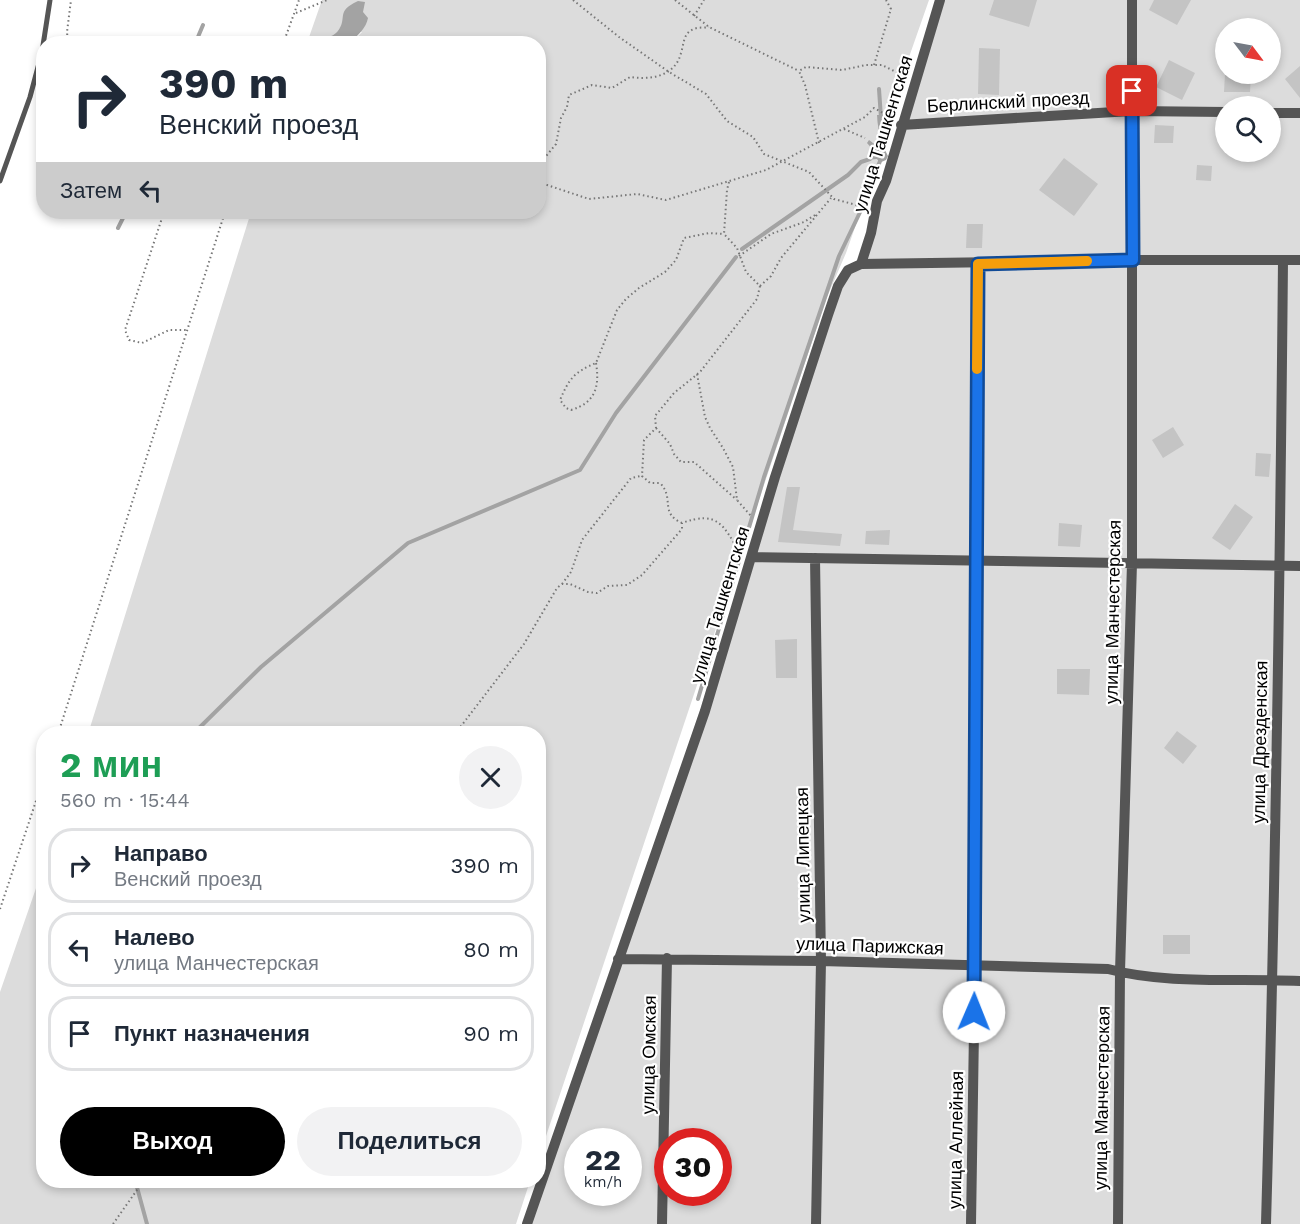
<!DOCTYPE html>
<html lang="ru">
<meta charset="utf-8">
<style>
:root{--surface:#fff;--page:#f2f2f3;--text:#1f2937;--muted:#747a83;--line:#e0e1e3;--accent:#000}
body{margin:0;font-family:"Work Sans",sans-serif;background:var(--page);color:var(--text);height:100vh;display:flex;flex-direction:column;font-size:22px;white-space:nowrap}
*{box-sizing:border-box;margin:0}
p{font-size:20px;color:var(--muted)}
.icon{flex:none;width:33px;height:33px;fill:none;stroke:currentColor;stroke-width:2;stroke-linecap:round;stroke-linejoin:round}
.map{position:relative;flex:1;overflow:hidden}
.details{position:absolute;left:36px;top:726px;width:510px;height:462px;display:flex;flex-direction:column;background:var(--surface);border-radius:24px;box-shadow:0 3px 9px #0003}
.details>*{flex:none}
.guide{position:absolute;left:36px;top:36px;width:510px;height:183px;border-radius:24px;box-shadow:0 3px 9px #0003;background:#fff;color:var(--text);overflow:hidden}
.needle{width:39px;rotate:122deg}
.fabs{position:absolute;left:1215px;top:18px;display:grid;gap:12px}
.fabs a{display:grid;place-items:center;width:66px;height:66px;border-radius:50%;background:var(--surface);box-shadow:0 3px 9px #0003;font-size:30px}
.speed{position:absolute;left:564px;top:1128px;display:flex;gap:12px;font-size:30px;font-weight:700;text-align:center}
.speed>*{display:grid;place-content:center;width:78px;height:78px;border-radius:50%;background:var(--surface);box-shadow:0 3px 9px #0003;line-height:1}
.speed small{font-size:15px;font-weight:400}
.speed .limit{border:9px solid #d22;background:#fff;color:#111}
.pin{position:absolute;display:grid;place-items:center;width:51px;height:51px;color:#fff;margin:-26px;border-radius:12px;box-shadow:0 3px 9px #0006}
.me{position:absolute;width:66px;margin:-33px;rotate:1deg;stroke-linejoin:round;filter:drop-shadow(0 0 4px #0008)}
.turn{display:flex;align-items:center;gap:21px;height:126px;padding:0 24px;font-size:27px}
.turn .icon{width:78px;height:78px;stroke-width:2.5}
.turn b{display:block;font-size:42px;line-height:51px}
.then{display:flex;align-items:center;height:57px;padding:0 24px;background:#0003;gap:12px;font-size:22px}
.round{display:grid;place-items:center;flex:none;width:63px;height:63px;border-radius:32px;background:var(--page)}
.summary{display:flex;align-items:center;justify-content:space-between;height:102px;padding:0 24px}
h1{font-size:36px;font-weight:700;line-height:45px;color:#1e9e55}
.cta{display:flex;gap:12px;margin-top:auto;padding:12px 24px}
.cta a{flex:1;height:69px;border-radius:36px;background:var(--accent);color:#fff;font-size:24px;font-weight:700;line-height:69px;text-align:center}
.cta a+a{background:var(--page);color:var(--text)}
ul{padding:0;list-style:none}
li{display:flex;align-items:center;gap:18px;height:75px;margin:0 12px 9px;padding:0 12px;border:3px solid var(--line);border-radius:24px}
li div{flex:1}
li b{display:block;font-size:22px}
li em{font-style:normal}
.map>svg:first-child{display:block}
</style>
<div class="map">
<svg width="1300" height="1224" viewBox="0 0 1300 1224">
<rect width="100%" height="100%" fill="#fff"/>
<path fill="#dcdcdc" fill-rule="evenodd" d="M322 0H929L901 80 894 111 887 110 877 115 880 137 876 145 872 142 875 152 867 157 869 160 877 159 878 162 846 253 827 297 539 1157 538 734H88L251 212H538V44L351 43 362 32 342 25 335 35 323 40 320 43H307Z
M940 0H1300V1224H527L614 973 840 282 863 259ZM1226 28H1270V74H1226ZM1226 106H1270V152H1226ZM578 1142H628V1192H578ZM668 1142H718V1192H668Z
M43 868 44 1180 530 1181 516 1224H0V992Z"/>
<path fill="#a3a3a3" d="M358 1 365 2 363 12 368 18C366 29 358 34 351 43H320C325 38 332 37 337 32 349 18 334 12 358 1Z
M882 114 888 136 885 150 888 156 886 160 879 163 877 159 869 160 866 159 875 152 867 143 869 140 876 145C882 135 877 127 877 115Z"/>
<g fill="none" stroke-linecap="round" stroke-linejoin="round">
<path stroke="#a3a3a3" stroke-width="4" d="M195 44 203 25
M879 89 881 118
M118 228 126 212
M742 249 848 175 861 162 870 159
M698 699 764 477 839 256 863 206 880 161
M193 734 261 667 408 543 580 470 616 413 736 257
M135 1180 147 1224"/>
</g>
<path fill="#c4c4c4" d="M994 0H1037L1029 27 989 15Z
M1154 0H1191L1177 25 1149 10Z
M979 48 1000 49 999 95 978 94Z
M1169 60 1195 73 1182 100 1156 87Z
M1300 66V98L1285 79Z
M1225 74H1251L1250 92H1224Z
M1155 125 1174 126 1173 143H1154Z
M1064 158 1098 184 1074 216 1039 190Z
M1197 165 1212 166 1211 181 1196 180Z
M967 224H983L982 248H966Z
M1173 427 1184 445 1163 458 1152 440Z
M1256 453 1271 454 1269 477 1255 476Z
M787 487H800L793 530 842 534 840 546 778 542Z
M1235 504 1253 517 1230 550 1212 538Z
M1059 523 1082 525 1080 547 1058 546Z
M890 530 889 545 865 544 866 531Z
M797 639V678H776L775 640Z
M1057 669H1090L1089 695 1057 694Z
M1177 731 1197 746 1183 764 1164 748Z
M1163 935H1190V954H1163Z"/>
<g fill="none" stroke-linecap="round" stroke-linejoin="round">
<path stroke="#777" stroke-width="2" stroke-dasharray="1.5 3" stroke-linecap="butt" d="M573 0 619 37 669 72 706 94 727 121 753 137 764 154 809 172 834 199 864 207
M675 0 709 27 799 71
M296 13 327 0
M694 16 704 0
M68 44 67 32 71 0
M283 44 299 0
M874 65 891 9 886 0
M844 129 865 138
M819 143 805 85 799 71 806 67 842 70 866 65H882L906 77
M538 166 556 144 561 118 567 107 569 95 592 85 612 88 630 77C650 80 675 77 681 53 684 44 683 33 694 29 698 27 704 28 709 27
M538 170 541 182
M538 182 589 199 637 194 666 200 766 170 865 117 874 108 885 114 890 120
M729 182 727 190 724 234 737 248 746 272 760 286 757 299 700 372 674 393 655 416 656 428 644 440 642 476 650 483H660C675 498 659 513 682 523 718 510 723 525 740 553
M164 212 125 330 129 340 142 343 169 330H187
M739 256 771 234 804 222 815 215
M760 286 771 276 781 258 831 198
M596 363C600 387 595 403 571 410L566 408 560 400C569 379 574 372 596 363L617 310 626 299 639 288 665 272 676 260 684 238 709 233 724 234
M697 374 705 417 710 428 723 448 733 467 737 500 751 516
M656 428 670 444 674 454 681 462H694L737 500
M562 584 571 572 582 540 631 478 641 476
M58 734 225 212
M455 734 524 644 557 588 562 584H570L588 592 597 593 608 586 627 585 642 575 682 529V523
M0 909 44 777
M113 1224 144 1180"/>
<path stroke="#555" stroke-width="5" d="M0 181 30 97 42 52 50 0"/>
<path stroke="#555" stroke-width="10" d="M1270 113H1300
M901 125 1131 111 1226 112
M861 264 871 233 877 201 886 181 940 0
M753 557 1300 566
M815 558 821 961 816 1224
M618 959 821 961 1108 969C1168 985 1237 978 1300 981
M527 1224 705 711 775 477 828 315 838 286 848 270 861 264 1133 260H1300
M662 1224 667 958
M971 1224 975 965 978 264
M1118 1224 1120 972 1132 563V0
M1266 1224C1275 903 1280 581 1283 260"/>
</g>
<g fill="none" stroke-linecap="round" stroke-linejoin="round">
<g stroke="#114b97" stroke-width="15">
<path id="route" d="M974 1012 978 264 1133 260 1132 91"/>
</g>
<use href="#route" stroke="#1a73e8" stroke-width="10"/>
<path stroke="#f59e0b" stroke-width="10" d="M977 369 978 264 1087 261"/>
</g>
<g text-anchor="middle" stroke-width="4.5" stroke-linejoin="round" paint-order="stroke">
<g font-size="18" fill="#000" stroke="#fff">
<text transform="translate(1008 102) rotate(-3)" y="6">Берлинский проезд</text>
<text transform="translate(883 134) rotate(-73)" y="6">улица Ташкентская</text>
<text transform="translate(720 605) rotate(-73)" y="6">улица Ташкентская</text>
<text transform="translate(1113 612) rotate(-89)" y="6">улица Манчестерская</text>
<text transform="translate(1260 742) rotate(-89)" y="6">улица Дрезденская</text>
<text transform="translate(803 855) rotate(-91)" y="6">улица Липецкая</text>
<text transform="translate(870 946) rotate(2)" y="6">улица Парижская</text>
<text transform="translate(649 1055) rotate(-89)" y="6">улица Омская</text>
<text transform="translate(1102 1098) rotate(-89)" y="6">улица Манчестерская</text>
<text transform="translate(956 1140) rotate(-89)" y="6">улица Аллейная</text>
</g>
</g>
</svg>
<div class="fabs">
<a><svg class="needle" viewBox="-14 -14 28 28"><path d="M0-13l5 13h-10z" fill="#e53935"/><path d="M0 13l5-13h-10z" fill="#747a83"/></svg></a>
<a><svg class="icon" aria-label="search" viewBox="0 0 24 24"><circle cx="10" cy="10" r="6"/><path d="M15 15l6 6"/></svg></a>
</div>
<div class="speed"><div>22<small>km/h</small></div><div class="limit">30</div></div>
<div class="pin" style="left:1132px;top:91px;background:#d93025"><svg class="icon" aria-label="arrive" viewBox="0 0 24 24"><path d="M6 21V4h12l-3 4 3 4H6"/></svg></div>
<svg class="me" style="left:974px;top:1012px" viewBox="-20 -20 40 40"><circle r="19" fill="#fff"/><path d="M0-13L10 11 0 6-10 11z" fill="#1a73e8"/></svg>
<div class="guide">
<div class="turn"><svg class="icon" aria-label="right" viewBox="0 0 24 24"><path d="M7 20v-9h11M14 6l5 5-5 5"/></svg><div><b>390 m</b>Венский проезд</div></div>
<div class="then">Затем<svg class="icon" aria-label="left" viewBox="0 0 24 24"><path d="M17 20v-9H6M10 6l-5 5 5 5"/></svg></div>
</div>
<section class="details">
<div class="summary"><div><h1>2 мин</h1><p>560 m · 15:44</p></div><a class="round"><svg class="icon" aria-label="close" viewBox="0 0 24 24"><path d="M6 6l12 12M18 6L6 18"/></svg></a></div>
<ul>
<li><svg class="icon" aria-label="right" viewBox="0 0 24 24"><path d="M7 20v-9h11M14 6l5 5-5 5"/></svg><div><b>Направо</b><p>Венский проезд</p></div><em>390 m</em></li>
<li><svg class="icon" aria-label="left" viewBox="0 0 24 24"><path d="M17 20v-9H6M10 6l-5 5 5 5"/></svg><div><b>Налево</b><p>улица Манчестерская</p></div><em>80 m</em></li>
<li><svg class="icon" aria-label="arrive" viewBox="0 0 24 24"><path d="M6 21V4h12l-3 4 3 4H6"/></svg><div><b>Пункт назначения</b></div><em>90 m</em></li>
</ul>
<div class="cta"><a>Выход</a><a>Поделиться</a></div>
</section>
</div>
